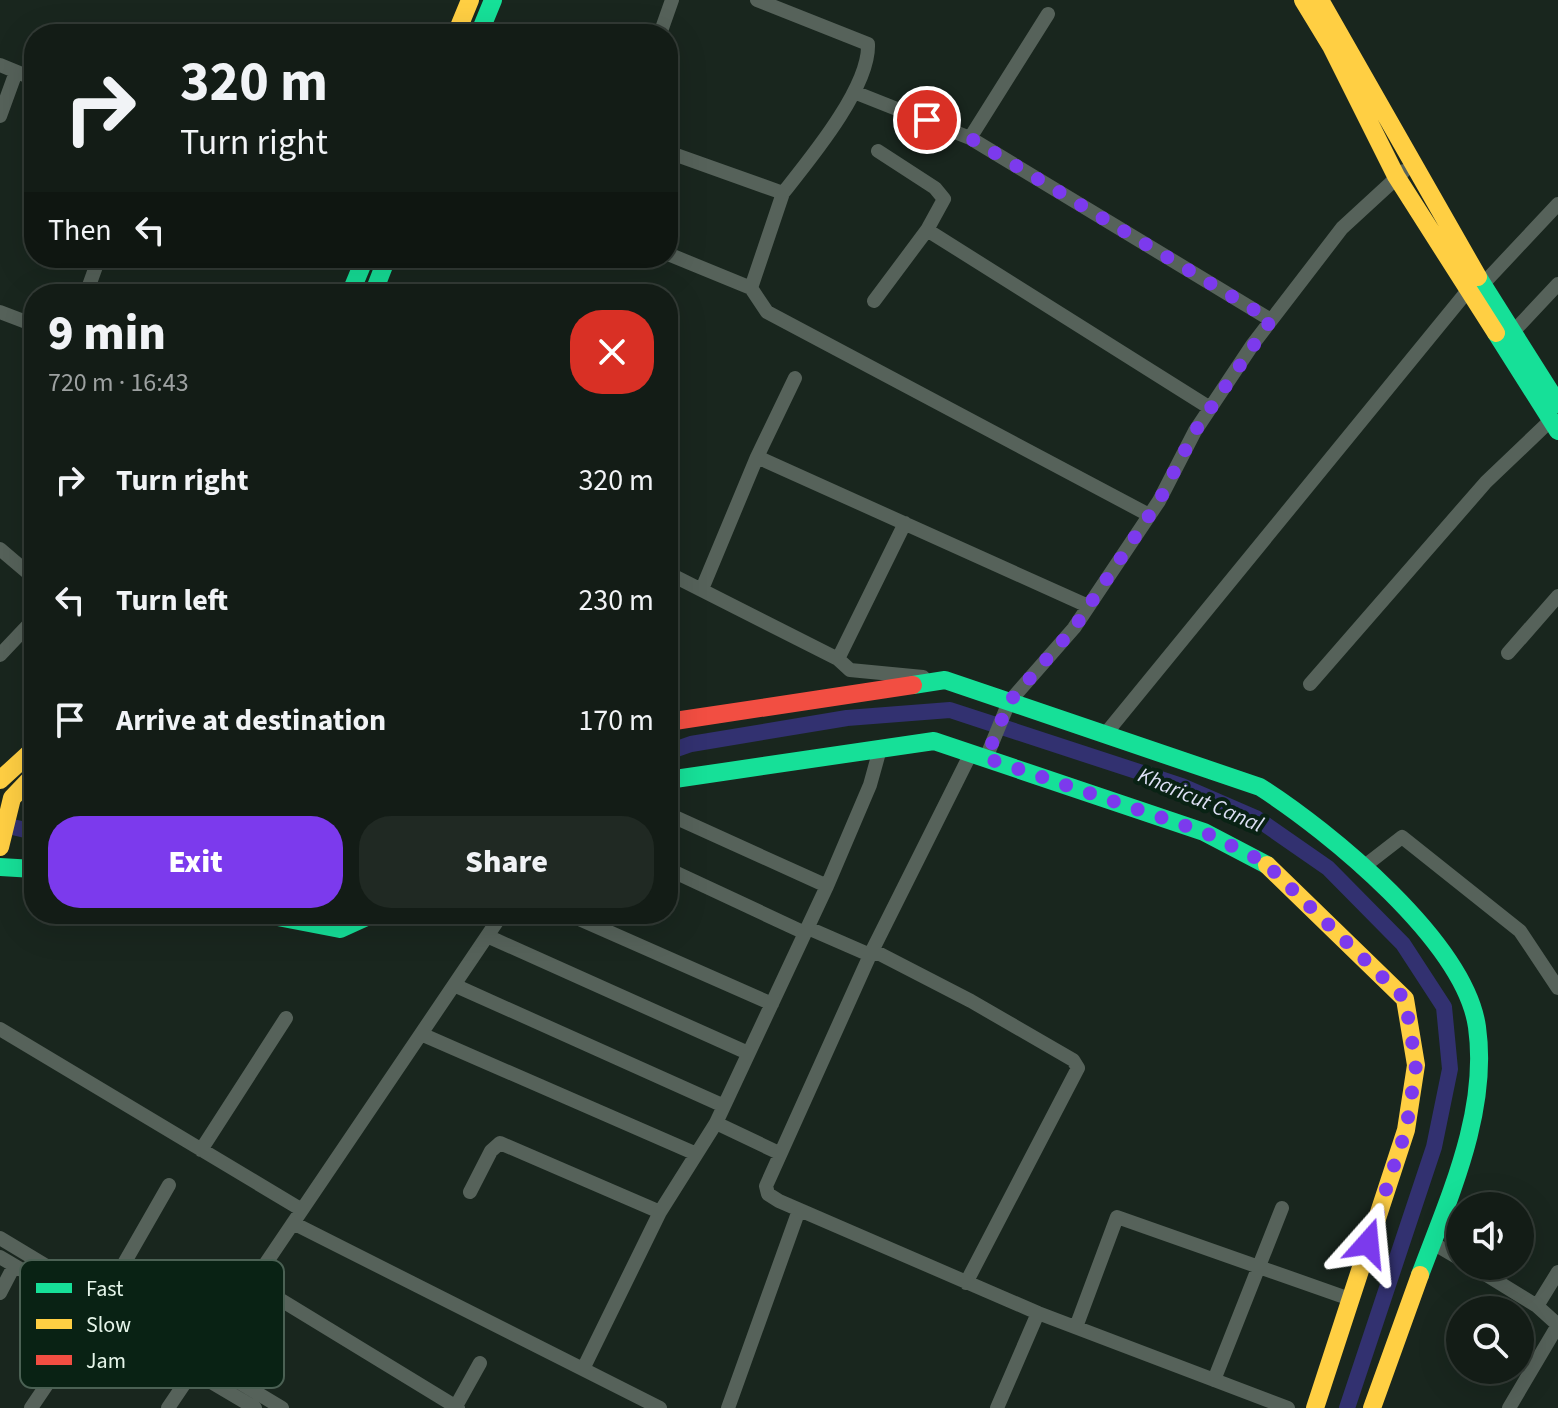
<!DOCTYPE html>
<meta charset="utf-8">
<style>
:root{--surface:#131c16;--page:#202923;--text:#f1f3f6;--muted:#9da1a1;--line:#323a35;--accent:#7c3aed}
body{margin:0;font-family:"Source Sans 3",sans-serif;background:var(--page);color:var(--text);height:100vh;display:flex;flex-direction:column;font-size:30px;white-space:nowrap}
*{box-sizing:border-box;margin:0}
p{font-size:26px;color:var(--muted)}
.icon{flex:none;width:44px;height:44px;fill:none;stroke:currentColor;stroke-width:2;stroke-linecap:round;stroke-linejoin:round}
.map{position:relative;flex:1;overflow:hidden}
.side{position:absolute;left:24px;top:284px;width:654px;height:640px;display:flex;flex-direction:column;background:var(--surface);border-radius:32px;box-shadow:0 8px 32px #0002,0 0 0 2px var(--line)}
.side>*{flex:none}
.hud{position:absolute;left:24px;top:24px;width:654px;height:244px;border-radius:32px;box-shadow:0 8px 32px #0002,0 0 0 2px var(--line);background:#131c16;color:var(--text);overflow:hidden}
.tools{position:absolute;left:1446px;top:1192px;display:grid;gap:16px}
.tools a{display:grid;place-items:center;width:88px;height:88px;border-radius:50%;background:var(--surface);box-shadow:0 8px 32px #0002,0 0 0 2px var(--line);font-size:40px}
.pin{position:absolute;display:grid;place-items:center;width:68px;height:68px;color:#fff;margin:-34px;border:4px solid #fff;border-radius:50%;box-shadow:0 2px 8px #0007}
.me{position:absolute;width:88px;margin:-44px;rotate:18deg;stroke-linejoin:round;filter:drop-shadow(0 0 6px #0008)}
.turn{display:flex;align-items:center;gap:28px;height:168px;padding:0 24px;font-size:36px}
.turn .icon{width:104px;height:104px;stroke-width:2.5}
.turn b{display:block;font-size:56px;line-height:68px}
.then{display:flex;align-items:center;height:76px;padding:0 24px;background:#0003;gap:16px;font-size:30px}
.round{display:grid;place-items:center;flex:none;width:84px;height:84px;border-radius:32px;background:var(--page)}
.overview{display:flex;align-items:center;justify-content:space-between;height:136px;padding:0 24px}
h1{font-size:48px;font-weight:800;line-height:60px}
.cta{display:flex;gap:16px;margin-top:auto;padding:16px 24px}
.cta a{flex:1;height:92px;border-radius:32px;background:var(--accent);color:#fff;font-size:32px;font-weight:800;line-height:92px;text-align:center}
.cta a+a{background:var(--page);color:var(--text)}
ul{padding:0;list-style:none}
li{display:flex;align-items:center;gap:24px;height:120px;padding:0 24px}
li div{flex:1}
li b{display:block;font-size:30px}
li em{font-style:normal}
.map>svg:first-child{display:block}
</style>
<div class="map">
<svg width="1558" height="1408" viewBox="0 0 1558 1408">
<rect width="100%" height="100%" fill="#19261e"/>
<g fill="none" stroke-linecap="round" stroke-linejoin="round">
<path stroke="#323170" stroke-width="16" d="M668 752 691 744 847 718 950 710 1182 786 1256 818 1328 868 1403 944 1444 1007 1450 1069 1434 1147 1347 1408
M0 824 34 832"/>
<path stroke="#56625a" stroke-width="14" d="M757 0 868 44C870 87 810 159 783 193
M1048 14 970 138 1271 320
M660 34 672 0
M0 65 34 79
M854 92 970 138
M0 116 16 72
M878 151 935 188 944 199 927 230 1210 408
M668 152 783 193 751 288 767 312 1149 515
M668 254 751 288
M1483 284 1558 204
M86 294 99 258
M874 301 927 230
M0 312 34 325
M1513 332 1558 284
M757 457 1088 606
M0 549 34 578
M668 573 838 659 850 670 923 677
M702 589 757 457 795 378
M1508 653 1558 596
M0 655 34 619
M838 659 905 523
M1310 684 1486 482 1551 420
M1107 732 1469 289
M971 753 870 955 766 1186 768 1194 779 1201 1038 1313 997 1408
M986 758 1009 702 1074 628 1159 501 1195 431 1253 344 1342 228 1404 171
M668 814 827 886
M1362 868 1402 837 1520 931 1558 988
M668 869 805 933
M568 914 772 1004
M808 928 870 955 878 953 971 1001 1073 1060 1078 1068 966 1283
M487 936 748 1053
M454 985 724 1106
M0 1029 302 1210
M421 1034 694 1153
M716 1123 779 1153
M201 1150 286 1018
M470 1192 491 1151 500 1143 660 1212
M293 1223 660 1408
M0 1238 282 1408
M1431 1242 1460 1259
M0 1257 255 1408
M1472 1266 1537 1306
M1558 1272 1537 1306 1558 1325
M253 1283 458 1408
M0 1293 14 1266
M102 1302 169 1185
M1038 1313 1288 1408
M1076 1327 1117 1217 1350 1299
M584 1367 660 1212 716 1123 827 886 870 785 880 749
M1214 1380 1282 1208
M31 1408 94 1315
M168 1408 502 914
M455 1408 480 1363
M728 1408 799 1210
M1509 1408 1558 1325"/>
<path stroke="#16e098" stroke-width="18" d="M479 34 493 0
M1478 277 1558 404
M350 294 365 258
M373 294 387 258
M1496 333 1558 431
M913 685 945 680 1260 787C1329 831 1465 942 1477 1027 1489 1112 1449 1197 1420 1275
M668 780 934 741 1204 832 1267 865
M0 867 34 869
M262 914 340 929 373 914"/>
<path stroke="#ffcf43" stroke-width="18" d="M1303 0 1331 46 1396 176 1496 333
M1320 0 1478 277
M456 34 470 0
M0 780 34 749
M0 847 12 798 34 775
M1267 865 1405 999 1416 1065 1406 1130 1315 1408
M1372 1408 1420 1275"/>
<path stroke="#f24e42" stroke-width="18" d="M668 722 913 685"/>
</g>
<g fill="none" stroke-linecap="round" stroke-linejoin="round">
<path stroke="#7c3aed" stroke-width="14" stroke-dasharray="0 25.2" d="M927 120 970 138 1271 320 1195 431 1159 501 1074 628 1009 702 986 758 1204 832 1264 862 1405 999 1416 1065 1413 1086 1406 1130 1368 1243"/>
</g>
<g text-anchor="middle" stroke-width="8" stroke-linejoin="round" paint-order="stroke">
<g font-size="22" font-style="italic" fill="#dcdff4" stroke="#092214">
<text transform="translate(1201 799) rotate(23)" y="8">Kharicut Canal</text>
</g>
</g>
<rect x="20" y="1260" width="264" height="128" rx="12" fill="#092214" stroke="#4b6154" stroke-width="2"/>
<rect x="36" y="1283" width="36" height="10" fill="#16e098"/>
<rect x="36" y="1319" width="36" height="10" fill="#ffcf43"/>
<rect x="36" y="1355" width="36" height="10" fill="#f24e42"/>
<g font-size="22" fill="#e6f5ea">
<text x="86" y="1296">Fast</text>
<text x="86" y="1332">Slow</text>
<text x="86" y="1368">Jam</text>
</g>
</svg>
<div class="tools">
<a><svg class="icon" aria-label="sound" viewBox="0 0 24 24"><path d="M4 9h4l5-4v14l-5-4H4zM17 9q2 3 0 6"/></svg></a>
<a><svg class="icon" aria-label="search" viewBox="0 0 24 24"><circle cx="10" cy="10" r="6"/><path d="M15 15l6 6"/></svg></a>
</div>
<div class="pin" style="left:927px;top:120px;background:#d93025"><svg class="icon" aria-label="arrive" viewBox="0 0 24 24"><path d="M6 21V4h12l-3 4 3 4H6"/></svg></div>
<svg class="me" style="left:1368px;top:1243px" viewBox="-20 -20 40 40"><path d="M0-17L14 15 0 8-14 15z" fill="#7c3aed" stroke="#fff" stroke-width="4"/></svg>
<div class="hud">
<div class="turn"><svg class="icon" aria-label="right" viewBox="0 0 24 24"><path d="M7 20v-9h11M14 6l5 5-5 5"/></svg><div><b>320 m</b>Turn right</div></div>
<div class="then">Then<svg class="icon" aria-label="left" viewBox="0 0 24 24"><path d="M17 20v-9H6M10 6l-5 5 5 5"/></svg></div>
</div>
<section class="side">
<div class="overview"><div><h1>9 min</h1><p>720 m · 16:43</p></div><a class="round" style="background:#d93025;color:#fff"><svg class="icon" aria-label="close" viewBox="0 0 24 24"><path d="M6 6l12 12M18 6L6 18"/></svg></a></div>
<ul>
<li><svg class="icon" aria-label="right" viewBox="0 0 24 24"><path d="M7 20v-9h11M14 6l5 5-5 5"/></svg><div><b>Turn right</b></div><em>320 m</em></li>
<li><svg class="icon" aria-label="left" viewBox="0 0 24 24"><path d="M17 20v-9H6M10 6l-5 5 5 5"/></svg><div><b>Turn left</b></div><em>230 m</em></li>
<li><svg class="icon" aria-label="arrive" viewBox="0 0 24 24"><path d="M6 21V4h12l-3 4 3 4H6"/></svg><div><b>Arrive at destination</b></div><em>170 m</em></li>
</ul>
<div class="cta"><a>Exit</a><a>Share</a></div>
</section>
</div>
